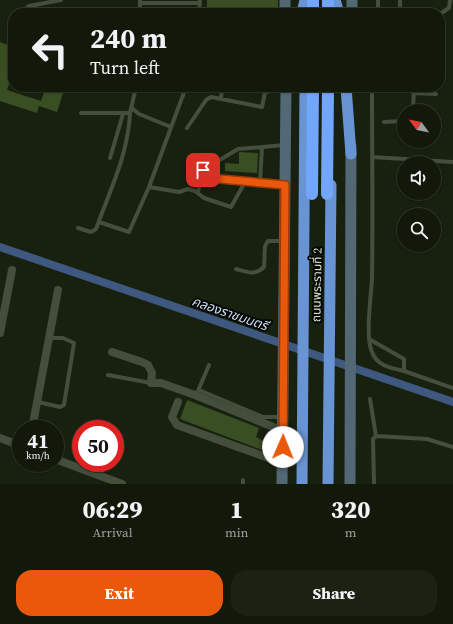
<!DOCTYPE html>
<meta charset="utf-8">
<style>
:root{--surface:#12190b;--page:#1b2214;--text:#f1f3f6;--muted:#9ca09d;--line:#31382c;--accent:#ea580c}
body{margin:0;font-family:"Source Serif 4","Noto Sans Thai",serif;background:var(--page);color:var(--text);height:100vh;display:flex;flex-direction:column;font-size:15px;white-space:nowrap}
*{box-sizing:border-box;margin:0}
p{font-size:13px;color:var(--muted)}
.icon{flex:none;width:22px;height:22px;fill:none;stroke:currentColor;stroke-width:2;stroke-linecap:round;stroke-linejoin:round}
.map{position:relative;height:484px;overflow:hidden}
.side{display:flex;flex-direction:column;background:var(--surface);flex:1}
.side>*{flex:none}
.guide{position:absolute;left:8px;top:8px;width:437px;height:84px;border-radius:16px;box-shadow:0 1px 3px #0004,0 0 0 1px var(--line);background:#12190b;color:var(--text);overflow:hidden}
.needle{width:26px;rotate:302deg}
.tools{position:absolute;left:397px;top:104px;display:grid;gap:8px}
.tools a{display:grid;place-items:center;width:44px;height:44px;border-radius:50%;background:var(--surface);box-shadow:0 1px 3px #0004,0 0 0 1px var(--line);font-size:20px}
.speed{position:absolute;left:12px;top:420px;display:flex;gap:8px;font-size:20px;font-weight:700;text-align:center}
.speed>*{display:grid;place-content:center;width:52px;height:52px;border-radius:50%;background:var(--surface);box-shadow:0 1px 3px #0004,0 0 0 1px var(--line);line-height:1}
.speed small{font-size:10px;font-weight:400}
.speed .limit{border:6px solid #d22;background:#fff;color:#111}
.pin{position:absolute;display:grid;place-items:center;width:34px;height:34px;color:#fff;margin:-17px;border-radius:8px;box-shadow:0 2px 6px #0006}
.me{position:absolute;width:44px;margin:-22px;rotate:1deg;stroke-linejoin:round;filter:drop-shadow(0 0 3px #0008)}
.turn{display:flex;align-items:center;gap:14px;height:84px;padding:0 16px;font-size:18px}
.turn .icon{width:52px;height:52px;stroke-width:2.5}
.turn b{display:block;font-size:28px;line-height:34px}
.eta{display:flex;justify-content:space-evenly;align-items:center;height:68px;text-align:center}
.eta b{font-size:24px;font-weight:800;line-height:28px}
.action{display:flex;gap:8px;margin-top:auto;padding:8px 16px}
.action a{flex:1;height:46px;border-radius:16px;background:var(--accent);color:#fff;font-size:16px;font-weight:800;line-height:46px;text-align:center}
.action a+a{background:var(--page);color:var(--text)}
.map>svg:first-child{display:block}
</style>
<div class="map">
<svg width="453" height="484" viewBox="0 0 453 484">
<rect width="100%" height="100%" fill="#18210f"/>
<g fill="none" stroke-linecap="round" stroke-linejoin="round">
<path stroke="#3f5880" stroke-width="8" d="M0 247 453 402"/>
</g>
<path fill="#394e22" d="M207 0H278V13H207Z
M0 42 13 47V73L7 90 41 101 46 87H65L57 112 39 106 37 113 0 101Z
M239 152 258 153 257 173 225 171V163L239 164Z
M187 400 259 428 256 437 266 442 262 450 180 419Z"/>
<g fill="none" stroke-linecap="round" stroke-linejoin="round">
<path stroke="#444e3b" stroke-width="4" d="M140 3H200
M28 13 26 9 29 6 61 0
M140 13V0
M199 13 200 0
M378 13V0
M400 13V0
M440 14 449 8 450 0
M372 87C372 151 373 215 372 279 371 297 365 337 372 352 377 366 391 368 404 371
M413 93 436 94
M221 99 222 87
M133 109 139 114 171 127
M413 111 414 87
M81 113H130L136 87
M384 122 404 121
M187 128 206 100 211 97 262 107 265 92 285 89
M372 157 453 162
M110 158 123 114
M260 183 262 147
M285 185 209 178 205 177 203 170 238 149 285 145
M149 187 179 192 188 189 195 191 204 198 231 207 245 182
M198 192 200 183 205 177
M99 222 129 232 149 187 186 87
M78 228 91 232 96 229C110 190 128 155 130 113
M236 269C247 272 255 276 264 267L265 246 268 241H283
M369 339 404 359V371L453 388
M108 375 151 383
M199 390 263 417H281
M198 391 209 365
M370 399 376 436 373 439 374 484
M38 402 60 407 64 405 74 343 63 338H49
M376 436 427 439 453 447
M115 462H116
M89 471 93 463
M243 484V480"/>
<path stroke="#444e3b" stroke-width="8" d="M0 333 12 270
M112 352 142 362 148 365 152 373 151 383H161L195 395 283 431
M178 402 172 417 177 425 282 463
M32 429 58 290
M0 438 21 446
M55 459 122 484"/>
<path stroke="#526875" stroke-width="11" d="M285 0V13
M352 13V0
M282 484 286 87
M350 484 351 146"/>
<path stroke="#6994d4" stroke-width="11" d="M335 0 339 13
M302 13 305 0
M346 87 351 154
M302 484 305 87
M328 484 331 185"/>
<path stroke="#72a6fb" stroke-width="12" d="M313 13V0
M328 13V0
M312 194 313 87
M327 194 328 87"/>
</g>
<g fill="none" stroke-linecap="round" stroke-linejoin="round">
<g stroke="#983908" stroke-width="10">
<path id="route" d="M203 170 205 177 209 178 285 185 283 447"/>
</g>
<use href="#route" stroke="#ea580c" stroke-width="7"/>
</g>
<g text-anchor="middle" stroke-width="4" stroke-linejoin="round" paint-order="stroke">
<g font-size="12" fill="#d9e0d4" stroke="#060903">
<text transform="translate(317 285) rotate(-89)" y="4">ถนนพระรามที่ 2</text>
</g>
<g font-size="13" font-style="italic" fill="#cedffa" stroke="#060903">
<text transform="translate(230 313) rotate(19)" y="5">คลองราชมนตรี</text>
</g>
</g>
</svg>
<div class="tools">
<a><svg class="needle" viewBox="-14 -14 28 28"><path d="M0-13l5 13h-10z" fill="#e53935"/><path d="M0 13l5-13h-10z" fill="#9ca09d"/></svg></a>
<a><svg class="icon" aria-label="sound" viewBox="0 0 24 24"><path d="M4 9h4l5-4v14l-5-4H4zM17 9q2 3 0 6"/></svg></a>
<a><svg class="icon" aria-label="search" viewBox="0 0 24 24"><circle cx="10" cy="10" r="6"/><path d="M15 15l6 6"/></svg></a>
</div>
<div class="speed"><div>41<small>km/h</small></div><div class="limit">50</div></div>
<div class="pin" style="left:203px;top:170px;background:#d93025"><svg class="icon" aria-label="arrive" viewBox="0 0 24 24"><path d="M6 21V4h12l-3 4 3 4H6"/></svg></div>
<svg class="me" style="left:283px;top:447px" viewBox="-20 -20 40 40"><circle r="19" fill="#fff"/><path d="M0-13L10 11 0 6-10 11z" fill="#ea580c"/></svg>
<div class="guide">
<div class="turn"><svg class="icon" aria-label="left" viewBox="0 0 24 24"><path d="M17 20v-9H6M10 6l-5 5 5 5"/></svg><div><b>240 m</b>Turn left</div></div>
</div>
</div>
<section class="side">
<div class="eta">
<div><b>06:29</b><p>Arrival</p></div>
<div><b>1</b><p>min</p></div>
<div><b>320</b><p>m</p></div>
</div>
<div class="action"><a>Exit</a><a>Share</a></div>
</section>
